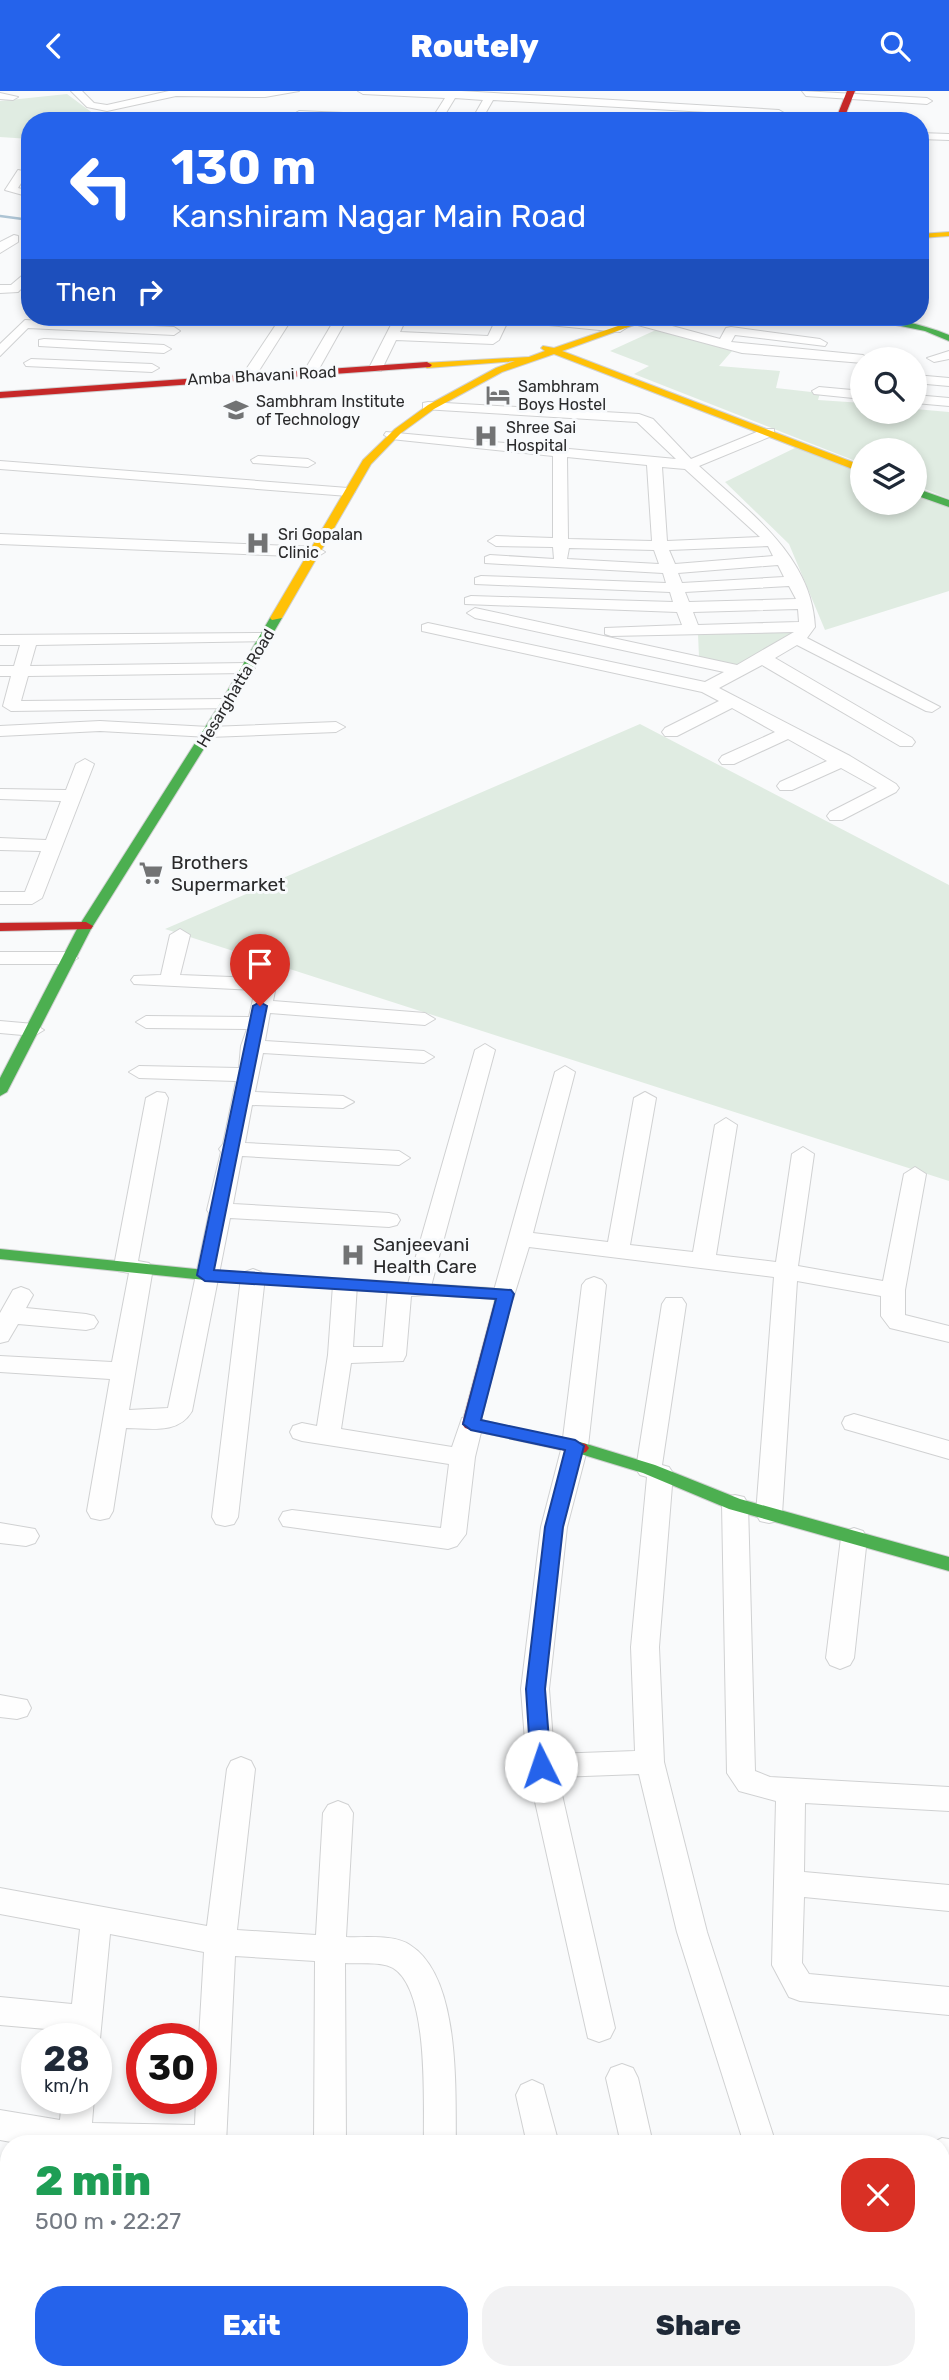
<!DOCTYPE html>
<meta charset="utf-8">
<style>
:root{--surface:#fff;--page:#f2f2f3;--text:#1f2937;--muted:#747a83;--accent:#2563eb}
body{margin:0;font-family:Rubik,sans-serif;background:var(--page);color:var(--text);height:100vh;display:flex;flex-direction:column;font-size:26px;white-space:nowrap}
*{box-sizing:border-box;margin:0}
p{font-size:23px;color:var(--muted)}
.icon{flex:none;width:38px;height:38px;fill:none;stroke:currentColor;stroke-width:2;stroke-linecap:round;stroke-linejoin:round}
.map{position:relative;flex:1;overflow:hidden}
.sheet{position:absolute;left:0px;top:2044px;width:950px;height:245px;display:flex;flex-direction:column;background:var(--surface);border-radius:28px 28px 0 0;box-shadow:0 4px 10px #0003}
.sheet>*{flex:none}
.guide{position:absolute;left:21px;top:21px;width:908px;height:214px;border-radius:28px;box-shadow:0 4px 10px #0003;background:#2563eb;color:#fff;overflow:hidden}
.tools{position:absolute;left:850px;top:256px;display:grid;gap:14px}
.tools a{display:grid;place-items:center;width:77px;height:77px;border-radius:50%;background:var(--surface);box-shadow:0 4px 10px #0003;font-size:35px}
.speed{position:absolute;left:21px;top:1932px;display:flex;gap:14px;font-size:35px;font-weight:700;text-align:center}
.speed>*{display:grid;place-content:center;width:91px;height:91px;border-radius:50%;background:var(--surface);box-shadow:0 4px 10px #0003;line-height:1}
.speed small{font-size:18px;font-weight:400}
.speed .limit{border:10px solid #d22;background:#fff;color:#111}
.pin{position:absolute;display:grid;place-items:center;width:60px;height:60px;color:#fff;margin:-72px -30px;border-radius:50% 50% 50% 0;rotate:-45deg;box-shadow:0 0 7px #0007}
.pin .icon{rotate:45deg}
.me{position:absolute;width:77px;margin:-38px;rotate:356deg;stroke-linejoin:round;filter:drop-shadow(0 0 5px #0008)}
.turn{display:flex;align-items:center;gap:24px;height:147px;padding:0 35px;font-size:32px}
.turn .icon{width:91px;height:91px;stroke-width:2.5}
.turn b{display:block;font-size:49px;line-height:60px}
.then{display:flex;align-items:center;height:66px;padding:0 35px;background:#0003;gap:14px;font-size:26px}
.round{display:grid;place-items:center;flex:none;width:74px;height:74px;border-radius:28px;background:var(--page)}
.headline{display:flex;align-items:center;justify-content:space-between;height:119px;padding:0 35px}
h1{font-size:42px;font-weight:800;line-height:52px;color:#1e9e55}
.button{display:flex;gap:14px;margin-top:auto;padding:14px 35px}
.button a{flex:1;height:80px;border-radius:28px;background:var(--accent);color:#fff;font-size:28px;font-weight:800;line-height:80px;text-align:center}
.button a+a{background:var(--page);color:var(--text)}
header{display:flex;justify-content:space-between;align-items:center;height:91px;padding:0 35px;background:var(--accent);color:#fff;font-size:32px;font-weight:800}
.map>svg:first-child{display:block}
</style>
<header><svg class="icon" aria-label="back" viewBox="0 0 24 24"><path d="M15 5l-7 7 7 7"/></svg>Routely<svg class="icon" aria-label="search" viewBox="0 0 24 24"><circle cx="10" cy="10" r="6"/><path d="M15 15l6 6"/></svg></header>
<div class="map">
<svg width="949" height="2289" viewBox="0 0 949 2289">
<rect width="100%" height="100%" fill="#f9fafb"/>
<path fill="#e0ece2" d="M67 3 94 23 64 30H30V48L0 46V10Z
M658 238 732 260 719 275 780 280 776 297 820 302 818 309 863 312V320H915V318L949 321V408L915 394V359H863V373L634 283 649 275 610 260Z
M799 355 863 381V411H915V403L949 416V500L825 539 789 453 725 391Z
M792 540 783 550 739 575 699 566 698 543Z
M640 633 949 794V1090L165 838Z"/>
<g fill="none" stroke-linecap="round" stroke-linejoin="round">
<path stroke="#adc4d4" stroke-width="2.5" d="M0 125 30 129"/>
<g stroke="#d0d1d2" stroke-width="2">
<path id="street" d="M71 0H82L94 12 107 14 169 0H299L265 6 176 5 107 20 87 16Z
M358 0H461L779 19 784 22 779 25 493 9 481 30H471L483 9 455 7 441 30 299 26 294 23 299 20 433 26 445 7 363 3Z
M802 0 927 7 932 10 927 13 806 5Z
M0 2 18 6 13 9 0 8Z
M796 24 849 27 854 30 792 29V25Z
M920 42 949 43V49L920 48Z
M18 79 28 81 18 97 30 100V106L5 99Z
M14 144 18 145V151L0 162V151Z
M30 178V189L18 201 0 202V194H11Z
M281 226H293L253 289H243L241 286Z
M336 226H348L315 285H305L303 282Z
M395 226H407L400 241 488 245 497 226H542L620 233 626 237 620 241 508 230 499 249 493 253 396 249 381 280H371L369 277Z
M639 226 720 248 726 237 731 236 820 248 827 252 825 255 735 244 731 251 863 264 869 268H863V272L742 262 634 233V227Z
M25 229 174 236 180 240 174 244 28 237 0 265V253Z
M44 248 164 254 171 258 164 262 39 255V249Z
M949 260V268L934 271 927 267Z
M31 268 152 273 159 277 152 281 26 275 24 272Z
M915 284 949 287V295L915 292Z
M819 296 863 300V308L814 303 812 300Z
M915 304 949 307V315L915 312Z
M428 311 639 323 653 328 691 368 764 338H774V344L699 375C748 420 812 465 815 536L807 547 940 616 932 621 926 620 797 554 775 567 912 647 915 651 912 655H900L762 574 719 597 850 665 896 693 899 697 896 701 842 729H830L827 725 830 721 877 697 841 677 792 699H780L777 695 780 691 827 670 788 648 734 673H722L719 669 722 665 775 641 732 617 677 645H665L662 641 665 637 719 610 702 601 422 540V534L428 532 705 591 724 581 475 527 467 522 475 517 737 574 794 541 611 545 605 543V537L682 534 677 521 465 513V507L471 505 673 511 670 501 475 493V487L481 485 666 492 663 482 485 472V466L490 464 554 468 553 456 496 455 488 450 496 445 553 447V365L391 348 384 344 386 341 676 368 637 331 423 318V312ZM567 366 647 374 652 450 568 448ZM662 376 685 378 760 446 667 450ZM768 455 773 465 675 473 669 459ZM569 457 654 459 659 473 567 468ZM778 474 784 486 682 492 678 482ZM789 495 796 508 689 511 685 501ZM798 518 799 531 698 534 693 521Z
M258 365 308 368 315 372 308 376 253 372 251 369Z
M0 370 348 397 355 401 348 405 0 378Z
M0 443 317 456 325 461 317 466 0 453Z
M265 542 273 547 271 550 36 554 30 575 247 572 255 577 247 582 28 585 21 610 226 608 232 609 234 613 232 617 11 620 3 615 11 585H0V575H14L20 554H0V544Z
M100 630 209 636 336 631 345 636 336 641 209 646 100 640 0 645V635Z
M85 668 94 673 42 807 32 813H0V801H25L41 760 0 759V747L46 749 61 710 0 708V698L66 699 76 673Z
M180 838 190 844 180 884 257 887 263 859 273 853 283 859 273 910 425 922 435 928 425 934 270 922 265 950 424 960 434 966 424 972 263 962 255 1001 343 1005 354 1011 343 1017 252 1014 245 1052 399 1060 410 1067 399 1074 242 1065 233 1113 389 1122 397 1124 400 1129 397 1134 389 1136 230 1127 192 1320C178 1344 150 1337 126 1337L113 1420 109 1427 100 1429 91 1427 87 1420 110 1288 0 1281V1265L112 1271 129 1182 118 1180 114 1175 146 1007 157 1001 165 1002 168 1007 138 1170 149 1172 153 1177 129 1319 168 1317 209 1122 207 1119 221 1061 219 1058 223 1053 236 990 139 987 129 981 139 975 239 977 241 955 247 938 146 937 136 931 146 925 249 926 255 899 134 893 131 889 134 885 161 884 170 844Z
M0 861H68L78 867 68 873H0Z
M0 930 34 933 44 939 34 945 0 942Z
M485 953 495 959 430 1199 426 1204 411 1205 406 1264 403 1270 351 1272 341 1338 452 1356 462 1327 471 1324 480 1327 483 1333 475 1366 466 1443 457 1455 448 1458 283 1435 279 1428 283 1421 292 1419 441 1437 449 1373 302 1350 293 1347 290 1341 293 1335 302 1332 317 1335 328 1264 333 1194 337 1189H353L357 1194 353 1256H383L388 1198 392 1193H408L475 959Z
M565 975 575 981 533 1142 608 1151 634 1007 645 1001 656 1007 630 1154 693 1161 715 1034 726 1027 737 1034 716 1164 776 1171 792 1063 803 1056 814 1063 798 1175 883 1190 904 1083 915 1076 926 1083 905 1199V1224L949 1235V1251L890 1237 881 1225V1205L797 1190 782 1423 778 1430 769 1432 760 1430 756 1423 774 1186 529 1156 513 1208H497L493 1203 555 981Z
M253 1178 261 1181 265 1186 238 1426 234 1433 225 1435 216 1433 212 1426 241 1186 245 1181Z
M594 1186 602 1189 606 1194 588 1355 567 1436 549 1598 554 1663 635 1660 631 1556 647 1386 640 1384 636 1378 662 1213 666 1207H682L686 1213 662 1374 669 1376 673 1382 659 1556 664 1671 707 1841 776 2053H744L677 1841 639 1683 558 1686 615 1937 610 1947 599 1951 588 1947 527 1675 521 1598 541 1436 562 1355 582 1194 586 1189Z
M21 1196 29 1199 33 1204 26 1217 86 1223 94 1225 98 1231 94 1237 86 1239 18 1233 8 1250 0 1252V1222L13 1199Z
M854 1323 949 1350V1368L845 1338 842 1332 845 1326Z
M735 1404 744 1406 748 1413 755 1680 770 1686 949 1696V1720L805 1712 804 1781 949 1794V1820L804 1806 802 1872 809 1883 949 1896V1924L800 1910 789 1906 772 1874 776 1710 739 1700 727 1682 722 1413 726 1406Z
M0 1432 35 1438 39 1445 35 1452 26 1455 0 1452Z
M854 1437 863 1440 867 1447 854 1567 850 1574 840 1578 830 1574 826 1567 841 1447 845 1440Z
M0 1604 27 1609 31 1617 27 1625 17 1628 0 1626Z
M241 1666 251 1670 255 1678 237 1839 316 1844 323 1722 328 1714 338 1710 348 1714 353 1722 346 1846C365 1847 394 1843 410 1854 461 1886 455 1999 456 2053H424C423 2014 430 1899 393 1877 382 1870 358 1873 345 1872L346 2053H314L315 1870 235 1865 226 2053H22L0 2049V2019L60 2029 62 2007H94L92 2032 195 2034 196 2007H201L199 1948 204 1861 110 1843 100 1948 96 1956V1948H68L69 1940 0 1934V1906L72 1913 80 1838 0 1823V1797L207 1835 227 1678 231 1670Z
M622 1973 633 1977 638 1987 653 2053H621L606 1987 611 1977Z
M532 1989 543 1994 559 2053H527L516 2004 521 1994Z
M942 2047 949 2048V2078L942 2077V2053H930Z
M9 2143V2175L0 2176V2144Z
M942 2149 949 2150V2182L942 2181Z
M40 2280H76L75 2289H39Z
M181 2280H217V2289H181Z
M453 2280H489V2289H453Z
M771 2280H913L917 2289H774Z"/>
</g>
<g stroke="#d0d1d2" stroke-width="2">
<path id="fast" d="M857 226C888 226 920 232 949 244V250L925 240Z
M915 397 949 409V416L915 404Z
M276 524 282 527 230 616 91 838 7 1001 0 1005V987L77 838 218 616 270 527Z
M0 1158 205 1179 505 1198 513 1203 508 1217 502 1218 494 1213 495 1208 205 1189 0 1168Z
M580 1351 655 1374 740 1408 949 1466V1480L729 1418 643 1382 574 1361 571 1357 574 1353Z"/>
</g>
<g stroke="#d0d1d2" stroke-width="2">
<path id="slow" d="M949 141V145L920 147V143Z
M644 226H656L562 260 863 375V382L554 263 502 281 434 318 401 342 371 373 282 527 272 529 270 527 363 369 395 338 428 314 496 277 515 270 427 277 422 274 424 272 529 266 545 260 541 257 543 255 554 257Z"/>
</g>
<g stroke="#d0d1d2" stroke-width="2">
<path id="jam" d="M847 0H855L843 30H835Z
M427 271 432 274 430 276 0 307V301Z
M86 831 93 835 91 838 0 840V832Z
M502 1208 510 1213 481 1329 586 1353 589 1357 586 1361 580 1363 471 1339 465 1337 462 1333 494 1213Z"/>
</g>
<use href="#street" fill="#fefefe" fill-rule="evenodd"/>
<use href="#fast" fill="#4caf50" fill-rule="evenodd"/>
<use href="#slow" fill="#ffc107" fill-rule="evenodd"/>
<use href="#jam" fill="#c62828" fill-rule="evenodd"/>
</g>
<path fill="#2563eb" stroke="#184099" stroke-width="2" d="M260 911 267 915 214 1179 511 1199 514 1203 481 1329 575 1349 584 1355 563 1436 545 1598 551 1675 548 1681H534L531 1675 526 1598 545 1436 565 1359 471 1339 463 1333 496 1208 205 1190 197 1184 253 915Z"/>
<defs>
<g id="hotel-bare" transform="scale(1.89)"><path d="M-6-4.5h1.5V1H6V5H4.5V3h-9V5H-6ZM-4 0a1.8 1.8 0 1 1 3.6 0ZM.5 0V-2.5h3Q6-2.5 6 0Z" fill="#727374" stroke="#f8fafc" stroke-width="2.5" paint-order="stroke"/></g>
<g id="university-bare" transform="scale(1.89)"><path d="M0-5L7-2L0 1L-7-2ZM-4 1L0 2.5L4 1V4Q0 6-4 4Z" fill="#727374" stroke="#f8fafc" stroke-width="2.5" paint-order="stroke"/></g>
<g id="hospital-bare" transform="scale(1.89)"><path d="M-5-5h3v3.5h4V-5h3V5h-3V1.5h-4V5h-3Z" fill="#727374" stroke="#f8fafc" stroke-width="2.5" paint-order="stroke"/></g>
<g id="supermarket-bare" transform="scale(1.89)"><path d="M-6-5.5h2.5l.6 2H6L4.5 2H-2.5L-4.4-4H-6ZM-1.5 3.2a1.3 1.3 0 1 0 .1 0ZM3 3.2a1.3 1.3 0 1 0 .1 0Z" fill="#727374" stroke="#f8fafc" stroke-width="2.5" paint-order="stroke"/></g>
</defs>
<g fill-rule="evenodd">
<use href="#hotel-bare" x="498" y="304"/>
<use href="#university-bare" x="236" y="319"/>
<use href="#hospital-bare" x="486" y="345"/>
<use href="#hospital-bare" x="258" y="452"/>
<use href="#supermarket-bare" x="151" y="782"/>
<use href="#hospital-bare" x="353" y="1164"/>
</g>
<g text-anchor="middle" stroke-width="6" stroke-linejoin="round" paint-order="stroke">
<g font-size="16" fill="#2a2a2b" stroke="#f8fafc">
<text transform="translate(262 284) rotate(-3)" y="6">Amba Bhavani Road</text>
<text transform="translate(235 597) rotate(-59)" y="6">Hesarghatta Road</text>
</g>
<g font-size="16" fill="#2a2a2b" stroke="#f8fafc" text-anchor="start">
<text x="518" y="301">Sambhram<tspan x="518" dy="18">Boys Hostel</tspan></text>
<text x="256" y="316">Sambhram Institute<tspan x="256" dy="18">of Technology</tspan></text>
<text x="506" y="342">Shree Sai<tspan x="506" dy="18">Hospital</tspan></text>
<text x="278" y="449">Sri Gopalan<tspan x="278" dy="18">Clinic</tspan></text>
</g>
<g font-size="19" fill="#2a2a2b" stroke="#f8fafc" text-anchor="start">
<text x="171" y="778">Brothers<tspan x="171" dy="22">Supermarket</tspan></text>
<text x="373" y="1160">Sanjeevani<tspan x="373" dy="22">Health Care</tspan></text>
</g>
</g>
</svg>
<div class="tools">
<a><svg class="icon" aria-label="search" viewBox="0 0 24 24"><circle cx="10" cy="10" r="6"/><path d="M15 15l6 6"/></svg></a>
<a><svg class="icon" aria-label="layers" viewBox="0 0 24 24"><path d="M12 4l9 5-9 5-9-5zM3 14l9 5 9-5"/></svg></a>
</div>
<div class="speed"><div>28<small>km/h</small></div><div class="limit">30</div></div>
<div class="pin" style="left:260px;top:915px;background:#d93025"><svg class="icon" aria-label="arrive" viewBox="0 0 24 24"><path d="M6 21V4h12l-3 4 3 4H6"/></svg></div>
<svg class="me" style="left:541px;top:1675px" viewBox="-20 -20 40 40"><circle r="19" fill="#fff"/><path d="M0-13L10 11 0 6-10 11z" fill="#2563eb"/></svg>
<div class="guide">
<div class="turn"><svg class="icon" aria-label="left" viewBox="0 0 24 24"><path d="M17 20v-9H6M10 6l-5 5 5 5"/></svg><div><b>130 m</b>Kanshiram Nagar Main Road</div></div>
<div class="then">Then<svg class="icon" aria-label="right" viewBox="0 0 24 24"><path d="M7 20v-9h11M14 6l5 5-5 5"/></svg></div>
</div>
<section class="sheet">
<div class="headline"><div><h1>2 min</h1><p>500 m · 22:27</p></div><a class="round" style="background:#d93025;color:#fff"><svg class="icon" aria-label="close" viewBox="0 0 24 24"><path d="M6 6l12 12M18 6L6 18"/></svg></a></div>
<div class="button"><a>Exit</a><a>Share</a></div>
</section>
</div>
